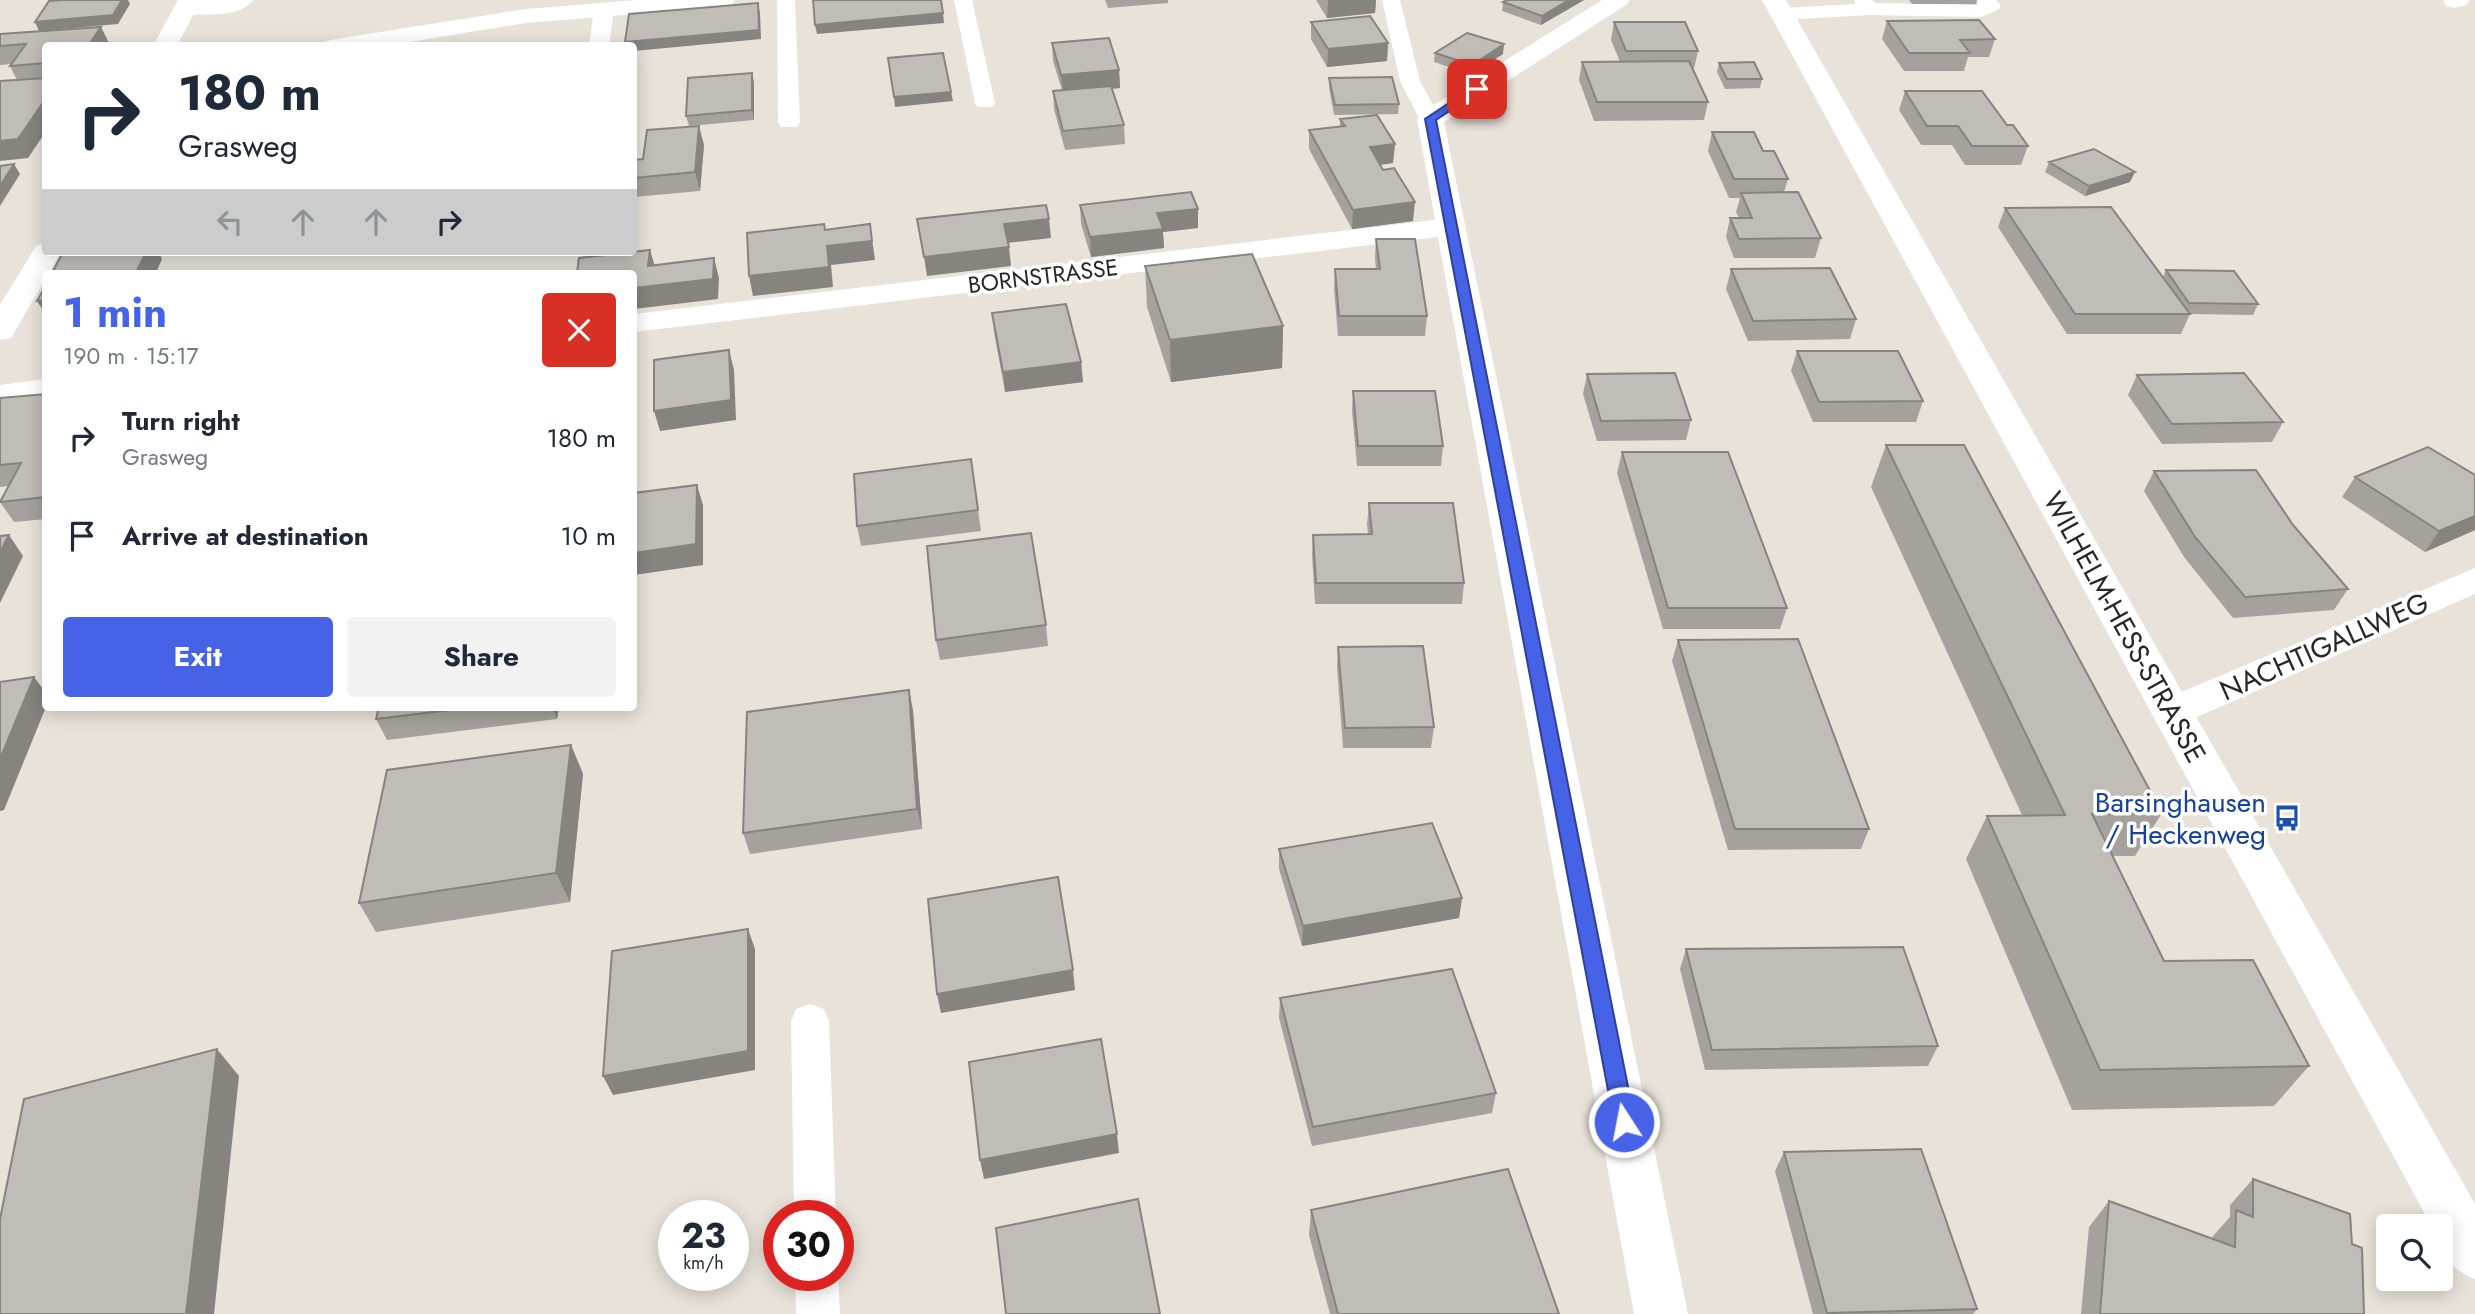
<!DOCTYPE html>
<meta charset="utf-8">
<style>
:root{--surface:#fff;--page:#f2f2f3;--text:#1f2937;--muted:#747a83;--accent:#4663e8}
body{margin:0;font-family:Jost,sans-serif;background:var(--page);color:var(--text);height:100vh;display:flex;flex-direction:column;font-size:26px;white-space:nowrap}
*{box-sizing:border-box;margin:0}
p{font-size:23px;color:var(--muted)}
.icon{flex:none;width:38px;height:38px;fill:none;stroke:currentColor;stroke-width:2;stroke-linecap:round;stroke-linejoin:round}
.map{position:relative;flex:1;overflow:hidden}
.details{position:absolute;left:42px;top:270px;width:595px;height:441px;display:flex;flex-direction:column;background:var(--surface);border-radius:7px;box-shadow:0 4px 18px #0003}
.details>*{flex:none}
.hud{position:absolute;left:42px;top:42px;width:595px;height:214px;border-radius:7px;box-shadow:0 4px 18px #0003;background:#fff;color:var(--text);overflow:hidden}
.buttons{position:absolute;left:2376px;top:1214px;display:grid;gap:14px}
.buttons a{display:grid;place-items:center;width:77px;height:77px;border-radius:7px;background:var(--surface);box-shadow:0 4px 18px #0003;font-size:35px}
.speed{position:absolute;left:658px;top:1200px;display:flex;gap:14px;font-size:35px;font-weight:700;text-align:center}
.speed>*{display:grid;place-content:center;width:91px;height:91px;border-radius:50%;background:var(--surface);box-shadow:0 4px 18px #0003;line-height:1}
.speed small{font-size:18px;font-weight:400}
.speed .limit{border:10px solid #d22;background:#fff;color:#111}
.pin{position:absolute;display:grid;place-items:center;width:60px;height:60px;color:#fff;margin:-30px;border-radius:14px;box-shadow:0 4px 10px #0006}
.me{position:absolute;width:77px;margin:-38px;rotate:349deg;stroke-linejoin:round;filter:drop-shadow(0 0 5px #0008)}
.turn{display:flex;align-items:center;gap:24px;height:147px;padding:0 21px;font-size:32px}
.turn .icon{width:91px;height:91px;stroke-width:2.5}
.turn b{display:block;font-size:49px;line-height:60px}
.lanes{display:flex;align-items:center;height:66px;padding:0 21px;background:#0003;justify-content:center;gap:35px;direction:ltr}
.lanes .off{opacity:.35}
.round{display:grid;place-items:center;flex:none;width:74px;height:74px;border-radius:7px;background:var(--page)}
.head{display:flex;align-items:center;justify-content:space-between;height:119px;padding:0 21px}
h1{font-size:42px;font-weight:700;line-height:52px;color:var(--accent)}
.button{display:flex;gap:14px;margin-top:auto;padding:14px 21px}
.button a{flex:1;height:80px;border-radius:7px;background:var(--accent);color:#fff;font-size:28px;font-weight:700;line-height:80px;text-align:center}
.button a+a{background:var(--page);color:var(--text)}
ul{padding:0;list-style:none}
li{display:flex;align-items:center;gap:21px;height:98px;padding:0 21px}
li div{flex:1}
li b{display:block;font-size:26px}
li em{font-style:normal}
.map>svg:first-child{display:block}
</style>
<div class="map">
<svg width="2475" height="1314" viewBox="0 0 2475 1314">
<rect width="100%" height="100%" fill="#e8e2d9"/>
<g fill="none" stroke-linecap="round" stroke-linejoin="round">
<path fill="#fff" fill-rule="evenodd" d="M777 0H795L800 122 797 127H781L778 122Z
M954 0H972L995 103 992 107H978L975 103Z
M1382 0H1400L1420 81 1441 119 1438 124H1422L1400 81Z
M1854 0H1872L1875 3 1978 5 1977 0H1996L2001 6 1998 10 1981 17 1869 15 1782 20 1772 14 1782 8 1856 4Z
M604 3 614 9 609 46H589L594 9Z
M810 1004 824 1009 829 1021 836 1216H794L791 1021 796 1009Z
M795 1276 838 1275 840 1314H796Z"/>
<path fill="#fff" fill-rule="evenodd" d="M178 0H253C241 17 211 14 193 15L177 46H153Z
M637 0H735L731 5 723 7 526 23 385 46H324L327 41 336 39 526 9Z
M1602 0H1630L1626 5 1444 122 1688 1314H1634L1438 237 634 332V314L1435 220 1417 119 1421 113Z
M2443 0H2470L2466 5 2454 8 2446 6Z
M46 243V252H61L49 273H46V278L15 331 11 338 0 340V305L36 246Z
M46 379V399L0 405V385Z
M2475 568V594L2186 722 2172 727 2158 722 2152 712 2158 702Z"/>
<path fill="#fff" fill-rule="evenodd" d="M1762 0H1786L2475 1204V1279C2450 1269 2441 1254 2441 1227H2432Z"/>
</g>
<path fill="#a5a29d" d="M1105 0H1168V3L1108 8Z
M1316 0H1376L1375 13 1327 18Z
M1507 0H1584L1541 25 1502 11 1503 2Z
M1909 0H1977L1976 4H1912Z
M1887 21 1995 39 1989 57H1968L1964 71H1904L1882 39Z
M1311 22 1388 43 1387 61 1327 67 1311 39Z
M1614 22 1698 51 1694 69H1693L1708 102 1704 120 1594 121 1579 80 1582 62H1620L1611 40Z
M0 34 110 45 109 46H46V131L28 158 17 80 10 66 11 64 0 65Z
M1052 43 1119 70 1120 88 1112 89 1124 125 1125 144 1065 150 1054 109 1053 91 1062 90 1053 61Z
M1435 53 1503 54 1471 74 1434 62Z
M1719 63 1762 79 1760 88 1725 89 1717 72Z
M1329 78 1399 104 1398 114 1334 115 1329 88Z
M754 82V120L689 126 686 116Z
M1905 91 2007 125 2028 146 2021 165H1965L1952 145H1921L1899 110Z
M1340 119 1395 144 1393 163 1380 165 1413 221 1352 229 1309 149V130L1340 127Z
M1712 132 1763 151 1788 179 1784 192 1821 238 1815 258H1734L1726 237 1730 218H1739L1736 212 1740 198H1729L1708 151Z
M704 145 700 191 634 197V160L643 159Z
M2049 162 2130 182 2085 196 2045 172Z
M1080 205 1198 209V228L1163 232 1164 248 1091 257 1081 224Z
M2005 208 2163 277 2166 270 2258 304 2253 315 2190 314 2181 334H2067L1998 227Z
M1376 239 1427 316 1425 336H1338L1334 289 1335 269H1376L1375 258Z
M1145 266 1283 326 1282 368 1171 382 1147 307Z
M1731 269 1856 319 1850 339 1748 341 1726 289Z
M992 313 1081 362 1083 382 1005 392 994 332Z
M1797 351 1923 401 1916 422H1813L1791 371Z
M1587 374 1691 420 1686 440 1597 441 1583 394Z
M2137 375 2283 422 2272 442 2162 444 2128 395Z
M1353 391 1443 446 1441 466H1357L1352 411Z
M46 394V519L14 522 0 502 8 486 0 487V398Z
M1886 445 2162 813 2135 856H2113L2164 961 2309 1066 2274 1106 2072 1110 1966 859 1987 816 2022 815 1871 487Z
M1622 452 1787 608 1780 629H1663L1617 473Z
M971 459 981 531 861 546 857 526Z
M2154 471 2293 525 2348 589 2334 610 2233 618 2184 557 2144 491Z
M2475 475V530L2425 552 2342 497 2355 477Z
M1369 503 1464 583 1462 604H1315L1312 555 1313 535 1368 534 1367 524Z
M1046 625 1048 646 940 660 936 640Z
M1678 640 1869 829 1861 849 1728 850 1672 661Z
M1338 647 1434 727 1431 748H1343L1337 667Z
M909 690 913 711 922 829 750 854 743 833Z
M379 707H559L557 719 387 740 376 719Z
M571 745 583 774 570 902 376 932 359 903Z
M1279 849 1462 898 1459 918 1302 946 1279 869Z
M1686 949 1938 1046 1928 1066 1705 1070 1680 969Z
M1280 998 1496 1093 1492 1113 1312 1146 1279 1018Z
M1784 1152 1977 1309 1973 1314H1813L1775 1171Z
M2253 1179 2352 1244 2364 1314H2081L2089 1227 2109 1201 2212 1239 2213 1236 2230 1217V1205Z
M1311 1210 1559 1314H1330L1309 1235Z"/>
<path fill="#86847f" d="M122 0H128L130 4 118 24 39 31 35 22Z
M1328 0H1376L1375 13 1327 18Z
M1569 0H1584L1541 25 1542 16Z
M758 3 760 13 761 39 634 51V46H626L625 42Z
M943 13 944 23 817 34 815 25Z
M101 27 110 45 109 46H88Z
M1388 43 1387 61 1327 67 1328 49Z
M1504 44 1503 54 1471 74 1472 65Z
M1119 70 1120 88 1063 93 1061 75Z
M752 73 754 82V120L752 110Z
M951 92 953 101 895 107 894 97Z
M46 98V131L28 158 0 161V141Z
M699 126 704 145 700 191 695 172Z
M1395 144 1393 163 1368 166 1370 147Z
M14 164 20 174 0 206V186Z
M2135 172 2130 182 2085 196 2089 186Z
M1415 202 1413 221 1352 229 1353 210Z
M1198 209V228L1163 232 1164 248 1091 257 1090 237 1157 213Z
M1049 219 1051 238 1006 243 1004 224Z
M870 224 875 260 831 265 833 287 753 296 749 276Z
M1009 247 1011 266 927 276 924 257Z
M650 250 656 270 648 266Z
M146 252H159L162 259 156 273H136Z
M714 258 719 278 718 299 634 309V288Z
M46 300V315L37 301Z
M1283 326 1282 368 1171 382 1170 340Z
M729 350 734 370 736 420 660 431 654 411Z
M1081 362 1083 382 1005 392 1003 372Z
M697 485 703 505V565L634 575V553Z
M2475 516V530L2425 552 2439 531Z
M9 535 23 556 0 603V552Z
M34 677 46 693V707L4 810 0 811V759Z
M909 690 913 711 922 829 917 809Z
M552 707H559L557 719Z
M571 745 583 774 570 902 556 873Z
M1462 898 1459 918 1302 946 1303 926Z
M748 929 755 949V1070L613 1095 603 1076Z
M1073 970 1075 990 941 1013 937 994Z
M217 1049 239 1076 214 1314H186Z
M1117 1134 1119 1153 984 1179 980 1160Z"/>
<path fill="#c0bcb6" stroke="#86847f" stroke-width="2" d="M62 0H122L113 15 35 22 49 1Z
M813 0H941L943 13 815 25Z
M1507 0H1569L1542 16 1503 2Z
M758 3 759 30 625 42 629 14Z
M1370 16 1388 43 1328 49 1311 22Z
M1979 20 1995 39 1960 40 1970 53H1909L1887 21Z
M1614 22H1685L1698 51H1626Z
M101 27 88 46H46V63L10 66 26 44 0 46V34Z
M1467 33 1504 44 1472 65 1435 53Z
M1109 38 1119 70 1061 75 1052 43Z
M943 53 951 92 894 97 888 58Z
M1689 61 1708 102H1597L1582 62Z
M1754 62 1762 79H1727L1719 63Z
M752 73V110L686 116 688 78Z
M1392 77 1399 104 1335 105 1329 78Z
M46 78V98L18 139 0 141V81Z
M1111 86 1124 125 1063 131 1053 91Z
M1905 91H1982L2007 125H2013L2028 146H1972L1958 126H1927Z
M1377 115 1395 144 1370 147 1383 170 1394 168 1415 202 1353 210 1309 130 1345 126 1340 119Z
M699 126 695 172 634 178V160L643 159 647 130Z
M1712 132H1754L1763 151H1774L1788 179H1734Z
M2094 149 2135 172 2089 186 2049 162Z
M14 164 0 186V166Z
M1191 192 1198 209 1157 213 1163 229 1090 237 1080 205Z
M1798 192 1821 238 1739 239 1730 218H1752L1741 193Z
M1046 205 1049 219 1004 224 1009 247 924 257 917 219Z
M2111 207 2190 314H2075L2005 208Z
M824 224 825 230 870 224 872 241 827 246 829 267 749 276 747 233Z
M1376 239H1415L1427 316H1339L1335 269H1380Z
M650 250 648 266 714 258 713 279 634 288V273H577L579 258Z
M63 252H146L136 273H52Z
M1252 254 1283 326 1170 340 1145 266Z
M1830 268 1856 319 1753 321 1731 269Z
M2166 270 2234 271 2258 304 2189 303Z
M354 271V273H333Z
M46 285V300L37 301Z
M1066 304 1081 362 1003 372 992 313Z
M729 350 731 400 654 411V360Z
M1797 351H1898L1923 401 1819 402Z
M1675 373 1691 420 1601 421 1587 374Z
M2244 373 2283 422 2172 424 2137 375Z
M1353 391H1435L1443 446H1358Z
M46 394V497L0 502 21 463 0 465V398Z
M1886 445H1964L2162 813 2092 814 2164 961 2253 960 2309 1066 2100 1070 1987 816 2065 815Z
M2428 447 2475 475V516L2439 531 2355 477Z
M1622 452H1728L1787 608H1668Z
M971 459 978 510 857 526 854 474Z
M2256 470 2293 525 2348 589 2245 597 2195 537 2154 471Z
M697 485 696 544 634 553V493Z
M1369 503H1453L1464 583H1316L1313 535 1372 534Z
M1031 533 1046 625 936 640 927 546Z
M9 535 0 552V536Z
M1798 639 1869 829H1735L1678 640Z
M1423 646 1434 727 1345 728 1338 647Z
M34 677 0 759V682Z
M909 690 917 809 743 833 747 712Z
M379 707H474L376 719Z
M571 745 556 873 359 903 387 770Z
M1432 823 1462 898 1303 926 1279 849Z
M1058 877 1073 970 937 994 928 899Z
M748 929V1051L603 1076 612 951Z
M1903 947 1938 1046 1712 1050 1686 949Z
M1452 969 1496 1093 1313 1127 1280 998Z
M1101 1039 1117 1134 980 1160 969 1062Z
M217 1049 186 1314H0V1219L24 1099Z
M1921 1149 1977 1309 1827 1313 1784 1152Z
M1508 1169 1559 1314H1338L1311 1210Z
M2253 1179 2350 1214 2352 1244 2362 1248 2364 1314H2100L2109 1201 2235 1247 2236 1210 2253 1217Z
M1138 1199 1160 1314H1006L996 1228Z"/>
<path fill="#4663e8" stroke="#2e4097" stroke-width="2" d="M1473 87 1482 89 1436 120 1635 1122 1632 1129 1624 1132 1617 1129 1614 1122 1425 119Z"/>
<defs>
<g id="bus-bare" transform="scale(2.1)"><path d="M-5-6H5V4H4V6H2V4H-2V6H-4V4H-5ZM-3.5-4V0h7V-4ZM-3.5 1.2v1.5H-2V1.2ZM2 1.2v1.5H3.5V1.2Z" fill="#1a4fb4" stroke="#fff" stroke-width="2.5" paint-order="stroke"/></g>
</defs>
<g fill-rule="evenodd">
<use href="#bus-bare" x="2287" y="818"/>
</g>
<g text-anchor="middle" stroke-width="7" stroke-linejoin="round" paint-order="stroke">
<g font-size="23" fill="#272727" stroke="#fff">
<text transform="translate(1043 276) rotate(-7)" y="8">BORNSTRASSE</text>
</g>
<g font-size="28" fill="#272727" stroke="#fff">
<text transform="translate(2125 627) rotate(61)" y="10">WILHELM-HESS-STRASSE</text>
<text transform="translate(2324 646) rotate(-24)" y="10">NACHTIGALLWEG</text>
</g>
<g font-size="28" fill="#164399" stroke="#fff" text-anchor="end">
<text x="2266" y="812">Barsinghausen<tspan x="2266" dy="32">/ Heckenweg</tspan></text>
</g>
</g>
</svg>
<div class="buttons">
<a><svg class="icon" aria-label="search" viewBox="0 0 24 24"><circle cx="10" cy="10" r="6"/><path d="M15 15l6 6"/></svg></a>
</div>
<div class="speed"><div>23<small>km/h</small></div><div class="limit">30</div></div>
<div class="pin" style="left:1477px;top:89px;background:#d93025"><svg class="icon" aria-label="arrive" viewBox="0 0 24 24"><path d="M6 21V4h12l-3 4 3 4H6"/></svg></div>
<svg class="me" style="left:1624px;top:1122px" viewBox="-20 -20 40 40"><circle r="17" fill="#4663e8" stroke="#fff" stroke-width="3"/><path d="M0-11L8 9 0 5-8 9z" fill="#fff"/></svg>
<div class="hud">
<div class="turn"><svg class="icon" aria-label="right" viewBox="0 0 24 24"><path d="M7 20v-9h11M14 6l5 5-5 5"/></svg><div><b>180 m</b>Grasweg</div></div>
<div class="lanes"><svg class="icon off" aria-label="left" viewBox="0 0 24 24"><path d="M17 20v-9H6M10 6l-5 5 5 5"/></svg><svg class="icon off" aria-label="ahead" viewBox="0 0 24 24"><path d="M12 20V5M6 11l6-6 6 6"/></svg><svg class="icon off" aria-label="ahead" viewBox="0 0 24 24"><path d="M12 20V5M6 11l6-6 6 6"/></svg><svg class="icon" aria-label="right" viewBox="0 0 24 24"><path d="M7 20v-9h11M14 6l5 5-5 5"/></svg></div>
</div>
<section class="details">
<div class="head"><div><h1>1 min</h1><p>190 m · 15:17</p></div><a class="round" style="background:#d93025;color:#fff"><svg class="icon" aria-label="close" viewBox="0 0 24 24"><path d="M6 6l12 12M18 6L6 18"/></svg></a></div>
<ul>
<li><svg class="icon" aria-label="right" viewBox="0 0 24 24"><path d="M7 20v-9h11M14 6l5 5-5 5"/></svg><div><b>Turn right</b><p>Grasweg</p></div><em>180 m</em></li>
<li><svg class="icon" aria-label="arrive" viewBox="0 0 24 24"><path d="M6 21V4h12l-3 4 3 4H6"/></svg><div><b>Arrive at destination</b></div><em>10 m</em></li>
</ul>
<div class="button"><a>Exit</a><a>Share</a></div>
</section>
</div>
